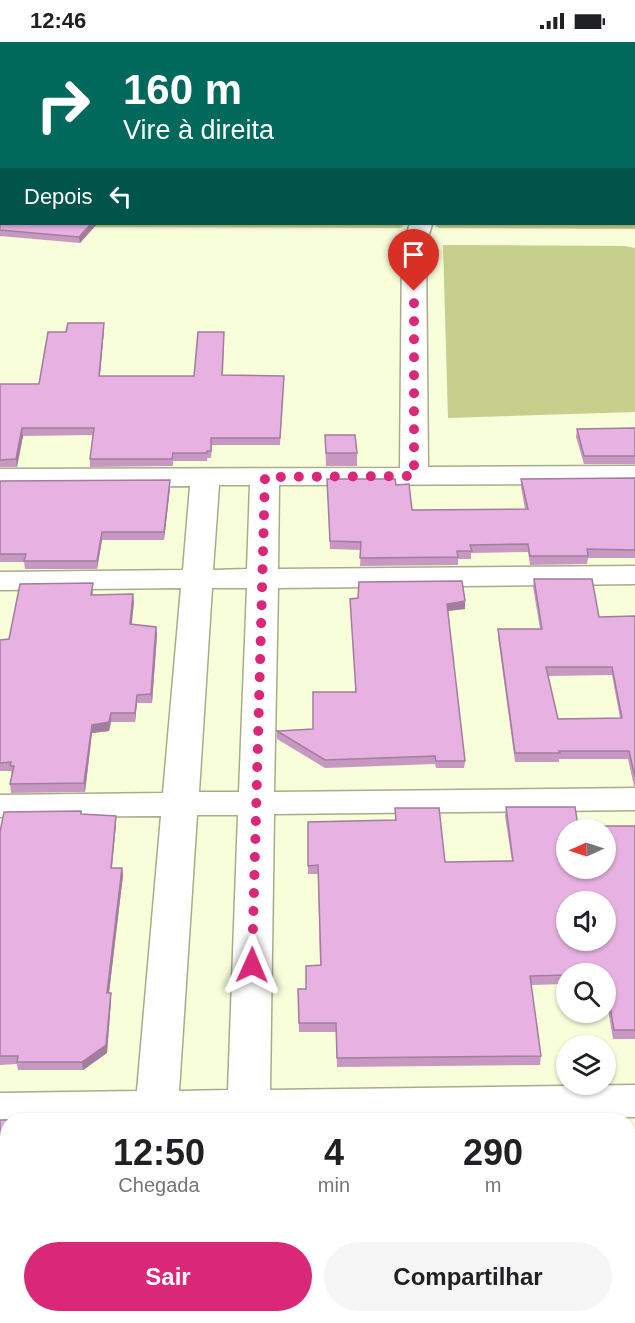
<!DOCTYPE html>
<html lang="pt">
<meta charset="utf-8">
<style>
:root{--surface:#fff;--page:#f6f6f6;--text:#202124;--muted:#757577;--accent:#db2777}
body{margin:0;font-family:Helvetica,sans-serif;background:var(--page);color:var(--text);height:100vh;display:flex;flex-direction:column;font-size:22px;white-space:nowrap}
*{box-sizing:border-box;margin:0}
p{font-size:20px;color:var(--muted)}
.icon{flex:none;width:33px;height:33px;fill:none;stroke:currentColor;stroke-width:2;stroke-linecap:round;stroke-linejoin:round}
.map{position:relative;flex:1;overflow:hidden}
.details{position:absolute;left:0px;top:1071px;width:636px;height:210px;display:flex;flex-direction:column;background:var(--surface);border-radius:24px 24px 0 0;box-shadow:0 2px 4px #0004}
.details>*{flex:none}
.guide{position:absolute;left:0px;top:0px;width:636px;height:183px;box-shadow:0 2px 4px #0004;background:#00695c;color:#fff;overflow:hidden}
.needle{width:39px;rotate:267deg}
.controls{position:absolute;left:556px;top:777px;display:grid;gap:12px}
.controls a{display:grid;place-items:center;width:60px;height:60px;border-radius:50%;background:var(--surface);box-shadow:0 2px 4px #0004;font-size:30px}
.pin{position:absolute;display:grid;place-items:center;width:51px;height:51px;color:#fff;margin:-62px -26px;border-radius:50% 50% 50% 0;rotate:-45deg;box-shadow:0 0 6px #0007}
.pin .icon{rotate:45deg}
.me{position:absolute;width:66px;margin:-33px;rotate:1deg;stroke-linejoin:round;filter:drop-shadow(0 0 4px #0008)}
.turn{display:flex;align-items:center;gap:21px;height:126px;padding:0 24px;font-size:27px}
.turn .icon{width:78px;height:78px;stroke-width:2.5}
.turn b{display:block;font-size:42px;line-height:51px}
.then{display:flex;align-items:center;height:57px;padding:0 24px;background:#0003;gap:12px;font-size:22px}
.eta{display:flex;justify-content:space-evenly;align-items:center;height:102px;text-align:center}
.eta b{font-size:36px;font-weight:800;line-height:42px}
.button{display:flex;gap:12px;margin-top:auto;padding:12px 24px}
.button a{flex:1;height:69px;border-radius:36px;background:var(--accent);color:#fff;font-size:24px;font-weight:800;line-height:69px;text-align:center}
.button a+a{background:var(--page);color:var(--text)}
.status{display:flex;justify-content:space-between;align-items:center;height:42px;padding:0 30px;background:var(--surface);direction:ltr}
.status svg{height:16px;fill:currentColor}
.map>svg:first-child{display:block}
</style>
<div class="status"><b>12:46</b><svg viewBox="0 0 49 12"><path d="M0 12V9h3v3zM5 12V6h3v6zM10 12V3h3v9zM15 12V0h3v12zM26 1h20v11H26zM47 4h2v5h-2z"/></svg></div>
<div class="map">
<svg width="635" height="1281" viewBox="0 0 635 1281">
<rect width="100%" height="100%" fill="#f8fdda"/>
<path fill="#c7cf8d" d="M443 203 625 204 635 206V370L448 376Z"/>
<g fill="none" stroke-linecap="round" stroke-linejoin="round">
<path fill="#c7cf8d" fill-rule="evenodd" d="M79 182H400L404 184 400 186 82 185H79Z
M436 182 635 183V187L439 186 435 184Z"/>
<g stroke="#a7ac8b" stroke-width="3">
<path id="minor" d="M504 0H522V2H504Z
M549 0H567L548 2Z
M634 38H635V50H634Z
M0 64H2V76H0Z
M0 120H2V132H0Z
M634 120H635V132H634Z
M410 182H432L426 203 428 425 635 424V442L279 443 278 527 635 524V542L278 546 274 750 635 746V768L274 772 270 1048 635 1043V1075L362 1078H8V1083H0V1051L137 1049 161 774 0 775V753L163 751 181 546 0 548V530L183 528 190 444 0 445V427L400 426 402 203ZM219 443H250L247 527 213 528ZM212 546H247L239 750H199ZM197 773H238L228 1048 179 1049Z
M118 1274H166L165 1281H117Z
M219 1274H266L267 1281H219Z"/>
</g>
<use href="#minor" fill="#fff" fill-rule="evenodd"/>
</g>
<path fill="#c799c2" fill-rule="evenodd" d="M572 0H611V2H582L572 1Z
M0 127 97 182 80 201 0 194Z
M104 281V288L100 334H194L224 297 223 333 284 334 280 403H212L211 416H207V419H173V424L90 425V417L93 393 23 394 17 425H0V342H39L66 290Z
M635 386V422H584L576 395 577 387Z
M325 393 357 411V424H326Z
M635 436V516H588L587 522 530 523 528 510 471 511V517H458V523L360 524 361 508 330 507 327 437 396 443 412 468 525 467 521 445V437Z
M170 438V446L164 498H102L97 527H25L24 520H0V439Z
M534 537 599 575 635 574V745L634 744 628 717H559V720H515L498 595V587H540L533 545ZM612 633 620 676 558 677 548 634Z
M93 541V553L134 560 131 582 156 585 157 593 152 661H137L135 680H111L109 689 92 691 85 750 11 751 10 742 12 733 11 729H0V598L9 597Z
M350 557 465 567 448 569 465 719 464 726H436L435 722 325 726 277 697V689L313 687 356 650Z
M506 765 578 784H635V997H613L606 956V932H567V942L531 943 541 1014 540 1023 337 1025 336 990H299L298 947H306L320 923 318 832H308V780L395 778V766L445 820 512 819 505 774Z
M82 772 116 774V782L112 826H122L123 833 109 951H111V959L107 1011 83 1028H18L17 1022 0 1023V790Z
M0 1078H8V1258H0Z
M634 1095H635V1121L632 1104Z"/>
<path fill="#a27d9e" d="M91 182H97L80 201 79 195Z
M104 281V288L99 342V334Z
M22 386 23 394 17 425 16 417Z
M170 438V446L164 498V490Z
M102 490V498L97 527V519Z
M133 552 134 560 131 590 130 582Z
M465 559V567L447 569V562Z
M156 585 157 593 152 661 151 652Z
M137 653V661L135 680V671Z
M111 671V680L109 689 92 691 85 750 84 741 92 683Z
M116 774V782L111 833V826Z
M122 826 123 833 108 959 107 951Z
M111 951V959L107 1011 83 1028 82 1020Z"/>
<path fill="#e7b2e2" stroke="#a27d9e" stroke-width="1.5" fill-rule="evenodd" d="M0 0H498L497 2H2V57L0 58Z
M635 0V31H634V2H633Z
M634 46H635V101H634Z
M2 71V112L0 113V72Z
M0 127H2V182H91L79 195 0 188Z
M68 281H104L99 334H194L198 290H224L222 333 284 334 280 396H211V409H207V411H173L172 417H90L94 386H22L16 417 0 418V342H39L48 290H66Z
M635 386V414H584L577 387Z
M325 393H355L357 411H326Z
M635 436V508L587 507 588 514H530L528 502 470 503 472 509H457L458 515 360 516 361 500 330 499 327 437H395L396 443 409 442 412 468 528 467 521 437Z
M170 438 164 490H102L97 519H24L26 512H0V439Z
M534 537H592L599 575 635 574V735L629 709H559L560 711H515L498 587H542ZM546 625H612L622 676 558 677Z
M462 539 465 559 447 562 465 719H436L435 714 325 718 277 689 313 687V650H356L350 557 358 556 359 540Z
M93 541 91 553 133 552 130 582 156 585 151 652 137 653 135 671H111L109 680 92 683 84 741 10 742 14 724H10L11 720 0 721V598L9 597 20 542Z
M506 765H575L578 784H635V988H614L606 941V932H567V933L530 934 541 1014 337 1016 336 981H299L298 947H306V924L321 923 318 823 308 824V780L396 778 395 766H439L445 820 513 819ZM567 788H606V826H567ZM567 860H606V898H567Z
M81 769V772L116 774 111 826H122L107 951H111L106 1003 82 1020H17L18 1014H0V790L4 770Z
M77 1077V1078H8V1247H0V1078Z
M628 1136H635V1281H310V1274H628Z"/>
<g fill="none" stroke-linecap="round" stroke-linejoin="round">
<path stroke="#db2777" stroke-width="10" stroke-dasharray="0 18" d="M252 923 265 435 414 434V249"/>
</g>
</svg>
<div class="controls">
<a><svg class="needle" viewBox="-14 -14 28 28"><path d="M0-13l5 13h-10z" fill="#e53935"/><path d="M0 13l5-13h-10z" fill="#757577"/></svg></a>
<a><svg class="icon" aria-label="sound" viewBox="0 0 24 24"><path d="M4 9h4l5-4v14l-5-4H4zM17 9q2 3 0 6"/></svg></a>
<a><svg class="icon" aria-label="search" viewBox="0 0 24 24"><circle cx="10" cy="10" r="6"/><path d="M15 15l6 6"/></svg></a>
<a><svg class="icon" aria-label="layers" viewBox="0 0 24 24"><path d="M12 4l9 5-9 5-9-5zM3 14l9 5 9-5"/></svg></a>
</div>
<div class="pin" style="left:414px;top:249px;background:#d93025"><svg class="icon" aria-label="arrive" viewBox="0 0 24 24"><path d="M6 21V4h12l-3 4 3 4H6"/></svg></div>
<svg class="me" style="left:252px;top:923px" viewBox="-20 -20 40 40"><path d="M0-17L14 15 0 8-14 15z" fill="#db2777" stroke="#fff" stroke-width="4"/></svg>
<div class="guide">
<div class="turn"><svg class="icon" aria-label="right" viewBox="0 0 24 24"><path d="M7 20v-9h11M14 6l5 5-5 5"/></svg><div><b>160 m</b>Vire à direita</div></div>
<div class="then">Depois<svg class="icon" aria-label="left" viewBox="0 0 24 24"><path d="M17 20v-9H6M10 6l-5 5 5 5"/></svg></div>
</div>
<section class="details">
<div class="eta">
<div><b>12:50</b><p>Chegada</p></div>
<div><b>4</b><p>min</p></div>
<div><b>290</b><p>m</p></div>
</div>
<div class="button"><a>Sair</a><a>Compartilhar</a></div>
</section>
</div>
